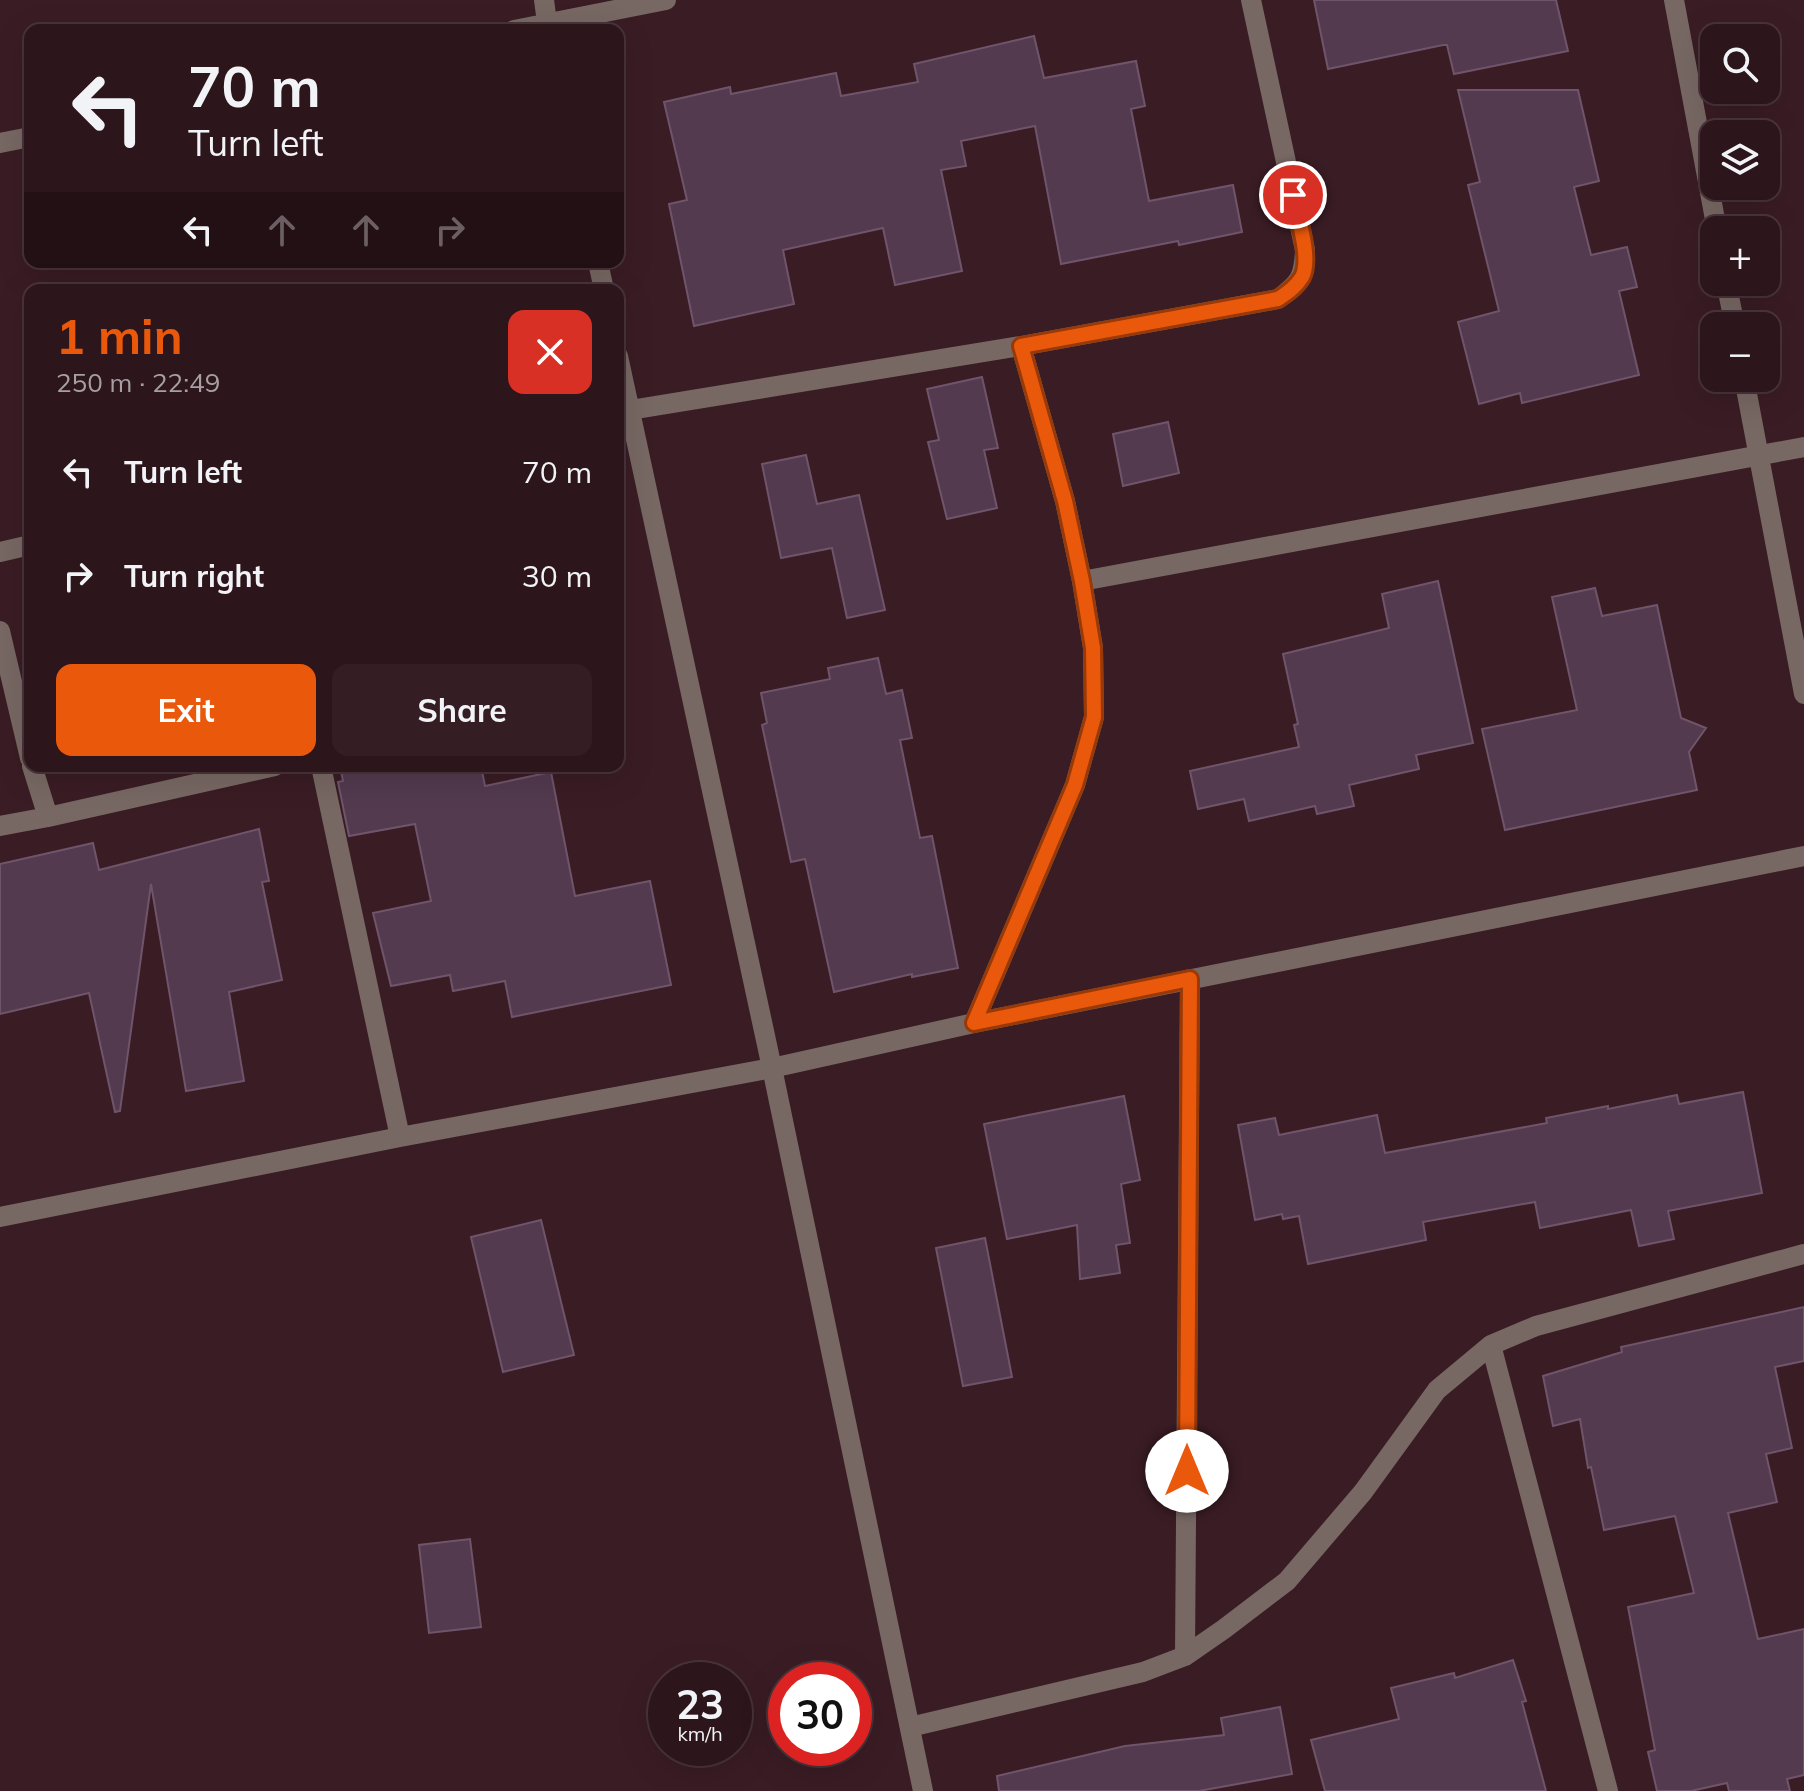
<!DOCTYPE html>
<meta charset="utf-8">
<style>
:root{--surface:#2c151b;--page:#341e24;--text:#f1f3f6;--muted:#a69fa3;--line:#48343a;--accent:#ea580c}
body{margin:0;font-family:Mulish,sans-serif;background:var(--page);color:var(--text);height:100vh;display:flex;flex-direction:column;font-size:30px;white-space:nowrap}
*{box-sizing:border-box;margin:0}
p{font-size:26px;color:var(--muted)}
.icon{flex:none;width:44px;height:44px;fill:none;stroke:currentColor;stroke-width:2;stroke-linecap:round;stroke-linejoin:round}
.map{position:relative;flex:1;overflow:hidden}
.panel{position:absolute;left:24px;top:284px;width:600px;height:488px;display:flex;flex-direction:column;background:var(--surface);border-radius:16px;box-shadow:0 8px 32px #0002,0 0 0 2px var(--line)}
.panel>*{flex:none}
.top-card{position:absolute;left:24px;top:24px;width:600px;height:244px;border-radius:16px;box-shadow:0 8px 32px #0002,0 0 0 2px var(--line);background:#2c151b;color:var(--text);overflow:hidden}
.controls{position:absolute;left:1700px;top:24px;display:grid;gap:16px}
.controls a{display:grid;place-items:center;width:80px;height:80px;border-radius:16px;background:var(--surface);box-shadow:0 8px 32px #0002,0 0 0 2px var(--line);font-size:40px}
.speed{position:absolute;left:648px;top:1662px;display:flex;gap:16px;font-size:40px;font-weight:700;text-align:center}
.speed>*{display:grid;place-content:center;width:104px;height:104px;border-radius:50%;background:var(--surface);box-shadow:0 8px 32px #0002,0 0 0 2px var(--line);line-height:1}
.speed small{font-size:20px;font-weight:400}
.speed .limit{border:12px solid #d22;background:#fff;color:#111}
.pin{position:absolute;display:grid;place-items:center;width:68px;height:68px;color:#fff;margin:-34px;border:4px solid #fff;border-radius:50%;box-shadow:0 2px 8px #0007}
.me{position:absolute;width:88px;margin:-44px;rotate:0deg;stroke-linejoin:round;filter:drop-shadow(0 0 6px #0008)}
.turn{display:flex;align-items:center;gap:28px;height:168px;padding:0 32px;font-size:36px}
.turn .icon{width:104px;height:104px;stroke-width:2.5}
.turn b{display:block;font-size:56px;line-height:68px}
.lanes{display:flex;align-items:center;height:76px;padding:0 32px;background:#0003;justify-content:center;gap:40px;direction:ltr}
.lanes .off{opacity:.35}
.round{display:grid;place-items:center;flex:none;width:84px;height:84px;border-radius:16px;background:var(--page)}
.summary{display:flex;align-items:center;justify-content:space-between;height:136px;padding:0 32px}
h1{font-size:48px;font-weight:700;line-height:60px;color:var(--accent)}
.action{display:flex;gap:16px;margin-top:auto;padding:16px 32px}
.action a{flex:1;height:92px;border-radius:16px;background:var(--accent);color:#fff;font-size:32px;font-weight:700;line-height:92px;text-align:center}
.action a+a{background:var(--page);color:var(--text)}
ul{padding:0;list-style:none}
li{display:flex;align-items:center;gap:24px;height:104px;padding:0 32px}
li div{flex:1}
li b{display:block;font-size:30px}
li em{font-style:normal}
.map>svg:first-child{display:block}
</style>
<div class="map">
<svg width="1804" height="1791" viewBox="0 0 1804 1791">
<rect width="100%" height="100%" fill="#3a1c24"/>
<path fill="#533a4f" stroke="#6f546a" stroke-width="2" d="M1314 0H1556L1568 51 1454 74 1447 45H1443L1328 69Z
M1034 36 1044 78 1136 61 1145 106 1131 109 1149 201 1233 185 1242 232 1179 245 1178 241 1061 264 1035 126 961 141 966 166 941 170 962 271 895 285 883 228 783 250 794 304 694 326 669 204 687 200 664 102 730 87 731 94 836 73 841 96 918 82 914 64Z
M1458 90H1578L1599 181 1574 187 1591 255 1627 247 1637 287 1619 291 1639 375 1522 403 1520 393 1479 404 1458 322 1499 311 1468 185 1480 182Z
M982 377 998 448 984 450 997 508 947 519 928 442 939 440 927 389Z
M1168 422 1179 473 1123 486 1113 434Z
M806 455 817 504 859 495 885 610 847 618 832 548 781 558 762 464Z
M1438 581 1473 743 1416 755 1419 769 1349 785 1354 806 1317 814 1315 806 1249 821 1244 799 1198 809 1190 771 1299 747 1294 725 1298 724 1283 654 1389 628 1382 594Z
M1595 588 1602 616 1657 605 1681 718 1706 728 1689 752 1697 790 1505 830 1482 729 1577 710 1552 597Z
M878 658 886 694 902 690 912 738 900 740 920 838 932 836 958 968 912 977V974L834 992 805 859 791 862 762 725 767 723 761 693 830 679 828 668Z
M340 766H481L485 786 551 772 575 896 650 881 671 985 512 1017 505 981 453 991 450 975 391 986 373 913 431 901 415 824 349 836 338 782 343 781Z
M259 829 269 881 262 882 282 980 229 992 244 1081 186 1091 151 884 120 1111 115 1112 89 993 0 1014V864L93 843 99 870Z
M1743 1092 1762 1193 1668 1211 1674 1239 1639 1246 1631 1210 1540 1228 1535 1202 1423 1222 1426 1240 1308 1264 1299 1216 1283 1219 1282 1214 1255 1220 1238 1125 1275 1118 1279 1135 1377 1115 1385 1153 1547 1123 1546 1118 1608 1106V1109L1677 1095 1679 1104Z
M1124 1096 1140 1180 1121 1184 1130 1243 1116 1245 1120 1273 1080 1279 1077 1225 1007 1239 984 1124Z
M541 1220 574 1355 503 1372 471 1237Z
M985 1238 1012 1377 963 1386 936 1248Z
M1804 1307V1361L1775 1367 1792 1448 1766 1454 1777 1502 1728 1513 1758 1639 1804 1629V1775L1787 1779 1790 1791H1729L1727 1783 1691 1791H1657L1648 1752 1655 1750 1628 1607 1694 1593 1675 1516 1604 1530 1591 1467 1588 1468 1580 1419 1553 1426 1543 1376 1622 1352 1621 1347Z
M470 1539 481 1627 429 1633 419 1545Z
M1513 1660 1526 1701 1522 1702 1546 1791H1325L1311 1740 1399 1719 1391 1688 1454 1673 1455 1678Z
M1280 1707 1292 1774 1199 1791H999L997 1776 1125 1746 1224 1735 1221 1718Z"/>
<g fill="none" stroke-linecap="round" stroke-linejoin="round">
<path stroke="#786864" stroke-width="20" d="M544 0 548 30
M1674 0 1717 230
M514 30 666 0
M0 143 30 137
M598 262 604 290
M1726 282 1735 326
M618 356 772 1068 923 1791
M1744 378 1804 694
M618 412 1021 346 1278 299C1300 283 1304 277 1305 250L1251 0
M0 552 30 545
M1082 581 1804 447
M0 631 30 758
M32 766 48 817 275 766
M321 766 400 1137
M0 826 48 817
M974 1023 1075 785 1094 717 1093 648 1082 581 1065 501 1021 346
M0 1217 400 1137 772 1068 974 1023 1804 856
M1491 1345 1608 1791
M1185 1656 1190 979
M910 1727 1143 1672 1185 1656 1224 1629 1287 1581 1363 1492 1437 1390 1491 1345 1536 1326 1804 1254"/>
</g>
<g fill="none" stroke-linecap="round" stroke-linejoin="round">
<g stroke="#983908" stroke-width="20">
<path id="route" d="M1187 1471 1190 979 974 1023 1075 785 1094 717 1093 648 1082 581 1065 501 1021 346 1278 299C1287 293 1296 287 1302 277 1312 259 1297 215 1293 195"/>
</g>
<use href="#route" stroke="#ea580c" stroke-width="14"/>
</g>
</svg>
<div class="controls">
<a><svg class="icon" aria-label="search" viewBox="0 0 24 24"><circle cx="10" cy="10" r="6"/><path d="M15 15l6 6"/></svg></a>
<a><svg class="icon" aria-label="layers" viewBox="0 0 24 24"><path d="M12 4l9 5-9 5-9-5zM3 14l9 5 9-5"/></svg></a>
<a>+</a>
<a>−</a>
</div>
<div class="speed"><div>23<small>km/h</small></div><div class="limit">30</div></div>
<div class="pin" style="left:1293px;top:195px;background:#d93025"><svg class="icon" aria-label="arrive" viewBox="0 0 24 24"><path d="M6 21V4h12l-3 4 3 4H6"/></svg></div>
<svg class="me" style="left:1187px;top:1471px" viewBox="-20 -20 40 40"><circle r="19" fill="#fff"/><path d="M0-13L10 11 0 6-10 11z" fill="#ea580c"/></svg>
<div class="top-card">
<div class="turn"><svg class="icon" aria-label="left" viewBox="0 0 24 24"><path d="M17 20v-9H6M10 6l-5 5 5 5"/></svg><div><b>70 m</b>Turn left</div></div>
<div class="lanes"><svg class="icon" aria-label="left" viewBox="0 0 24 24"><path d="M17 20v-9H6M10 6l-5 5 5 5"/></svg><svg class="icon off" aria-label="ahead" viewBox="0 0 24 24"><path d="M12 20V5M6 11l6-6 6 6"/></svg><svg class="icon off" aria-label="ahead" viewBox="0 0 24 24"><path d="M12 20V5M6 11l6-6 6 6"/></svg><svg class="icon off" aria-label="right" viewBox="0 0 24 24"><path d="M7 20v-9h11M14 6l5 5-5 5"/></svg></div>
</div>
<section class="panel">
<div class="summary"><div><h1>1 min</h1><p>250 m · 22:49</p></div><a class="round" style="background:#d93025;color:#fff"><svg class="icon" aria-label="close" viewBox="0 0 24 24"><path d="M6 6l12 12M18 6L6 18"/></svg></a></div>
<ul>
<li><svg class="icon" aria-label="left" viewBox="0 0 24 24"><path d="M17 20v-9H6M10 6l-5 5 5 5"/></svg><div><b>Turn left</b></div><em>70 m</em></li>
<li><svg class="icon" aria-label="right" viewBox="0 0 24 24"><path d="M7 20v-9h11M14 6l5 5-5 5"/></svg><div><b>Turn right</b></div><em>30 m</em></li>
</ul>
<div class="action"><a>Exit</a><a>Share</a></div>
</section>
</div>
